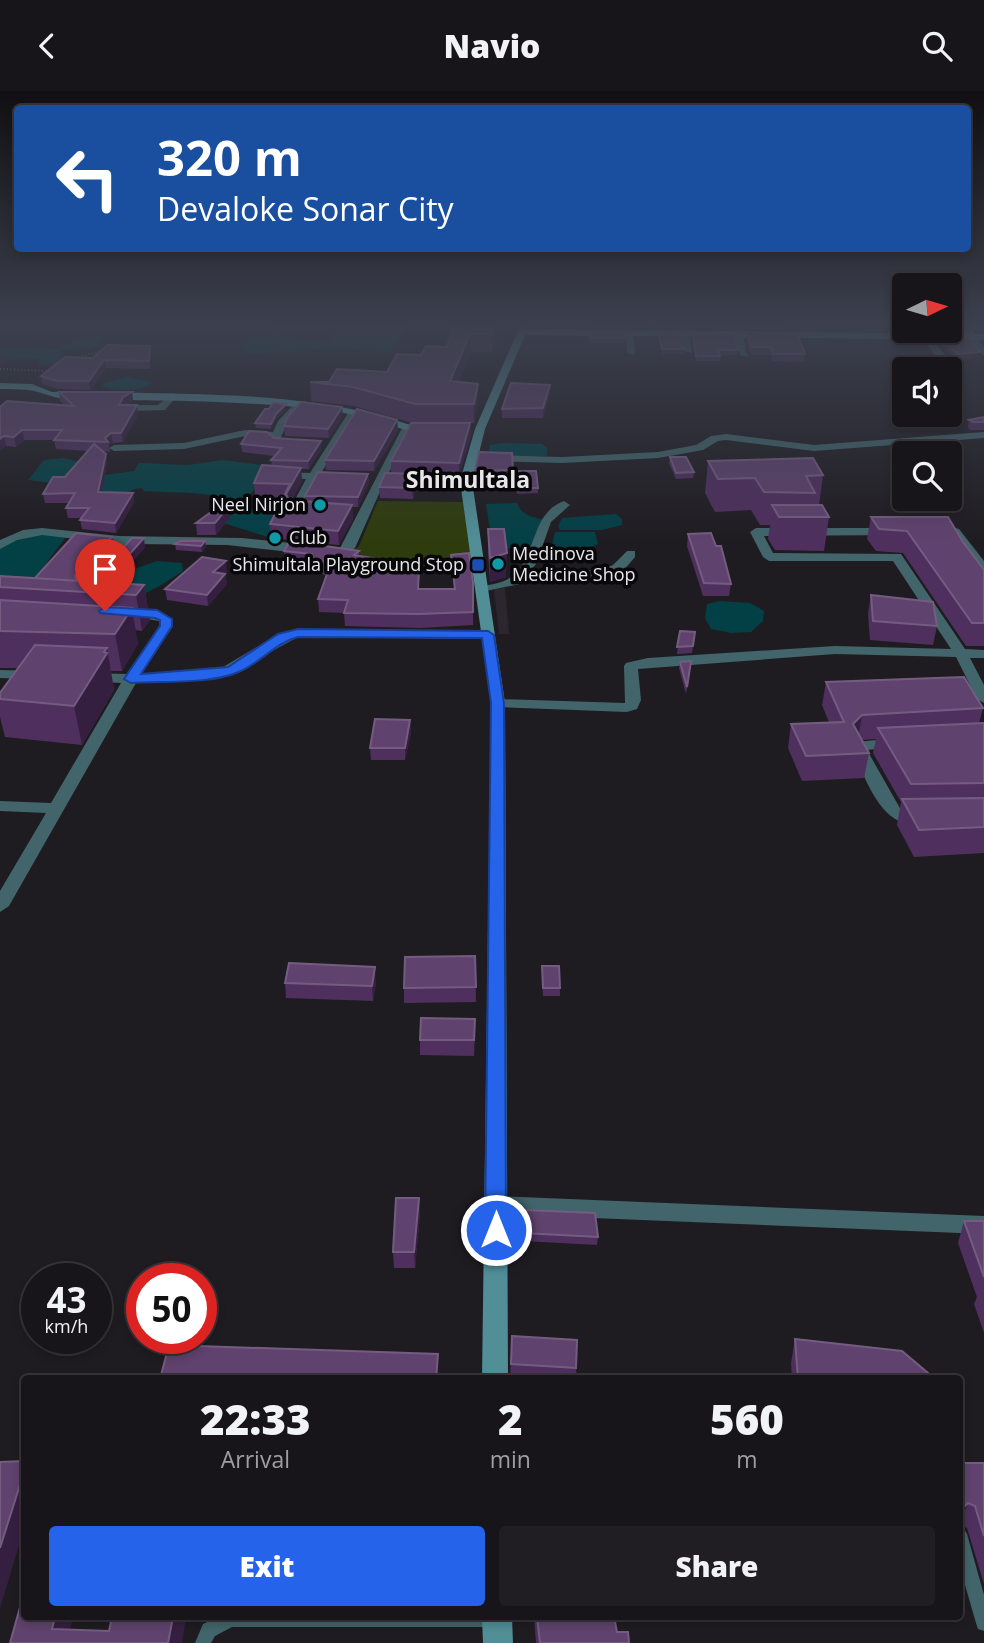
<!DOCTYPE html>
<style>
:root{--surface:#171519;--page:#201e22;--text:#f1f3f6;--muted:#9e9fa2;--line:#363438;--accent:#2563eb}
body{margin:0;font-family:"Open Sans",sans-serif;background:var(--page);color:var(--text);height:100vh;display:flex;flex-direction:column;font-size:26px;white-space:nowrap}
*{box-sizing:border-box;margin:0}
p{font-size:23px;color:var(--muted)}
.icon{flex:none;width:38px;height:38px;fill:none;stroke:currentColor;stroke-width:2;stroke-linecap:round;stroke-linejoin:round}
.map{position:relative;flex:1;overflow:hidden}
.side{position:absolute;left:21px;top:1284px;width:942px;height:245px;display:flex;flex-direction:column;background:var(--surface);border-radius:7px;box-shadow:0 4px 10px #0003,0 0 0 2px var(--line)}
.side>*{flex:none}
.top-card{position:absolute;left:14px;top:14px;width:957px;height:147px;border-radius:7px;box-shadow:0 4px 10px #0003,0 0 0 2px var(--line);background:#1a4fa0;color:#fff;overflow:hidden}
.needle{width:46px;rotate:85deg}
.tools{position:absolute;left:892px;top:182px;display:grid;gap:14px}
.tools a{display:grid;place-items:center;width:70px;height:70px;border-radius:7px;background:var(--surface);box-shadow:0 4px 10px #0003,0 0 0 2px var(--line);font-size:35px}
.speed{position:absolute;left:21px;top:1172px;display:flex;gap:14px;font-size:35px;font-weight:700;text-align:center}
.speed>*{display:grid;place-content:center;width:91px;height:91px;border-radius:50%;background:var(--surface);box-shadow:0 4px 10px #0003,0 0 0 2px var(--line);line-height:1}
.speed small{font-size:18px;font-weight:400}
.speed .limit{border:10px solid #d22;background:#fff;color:#111}
.pin{position:absolute;display:grid;place-items:center;width:60px;height:60px;color:#fff;margin:-72px -30px;border-radius:50% 50% 50% 0;rotate:-45deg;box-shadow:0 0 7px #0007}
.pin .icon{rotate:45deg}
.me{position:absolute;width:77px;margin:-38px;rotate:0deg;stroke-linejoin:round;filter:drop-shadow(0 0 5px #0008)}
.turn{display:flex;align-items:center;gap:24px;height:147px;padding:0 28px;font-size:32px}
.turn .icon{width:91px;height:91px;stroke-width:2.5}
.turn b{display:block;font-size:49px;line-height:60px}
.eta{display:flex;justify-content:space-evenly;align-items:center;height:119px;text-align:center}
.eta b{font-size:42px;font-weight:800;line-height:49px}
.button{display:flex;gap:14px;margin-top:auto;padding:14px 28px}
.button a{flex:1;height:80px;border-radius:7px;background:var(--accent);color:#fff;font-size:28px;font-weight:800;line-height:80px;text-align:center}
.button a+a{background:var(--page);color:var(--text)}
header{display:flex;justify-content:space-between;align-items:center;height:91px;padding:0 28px;background:var(--surface);font-size:32px;font-weight:800}
.map>svg:first-child{display:block}
</style>
<header><svg class="icon" aria-label="back" viewBox="0 0 24 24"><path d="M15 5l-7 7 7 7"/></svg>Navio<svg class="icon" aria-label="search" viewBox="0 0 24 24"><circle cx="10" cy="10" r="6"/><path d="M15 15l6 6"/></svg></header>
<div class="map">
<svg width="984" height="1552" viewBox="0 0 984 1552">
<rect width="100%" height="100%" fill="#1f1c21"/>
<path fill="#2c262f" d="M505 497 509 543H499L494 498Z"/>
<path fill="#2e3c0d" d="M378 410 463 411 472 469 392 473 352 461 359 455Z"/>
<path fill="#034046" fill-rule="evenodd" d="M269 233H409V234L390 261 336 258 247 263 241 257 250 247 271 244ZM301 236 336 237 337 238 331 250H307L281 244 284 239Z
M100 246 102 247 96 256 63 259 58 273 39 274V268L0 269V257L61 258 60 255 72 252V248Z
M128 286 153 292C140 301 116 300 102 296L104 292Z
M504 352 542 353 547 357V365H487L490 354Z
M63 367 85 372 61 393 28 389 44 369Z
M223 369 270 375 242 416 288 427 283 441 268 446 223 432 226 423 242 416C226 399 167 402 144 400L142 397C132 398 129 401 120 404 109 407 96 400 86 396L98 385 134 380 139 372 188 374Z
M517 412C520 423 532 426 543 429L532 456 493 458 486 413Z
M616 423 622 428V434L602 439H560L558 435 562 427Z
M555 441H595L598 453C582 460 568 464 551 458Z
M35 442 66 446 20 507 0 506V457L16 444Z
M157 470 182 472 183 480C162 493 134 516 110 501L137 477Z
M720 510 750 512 764 520 763 530 751 541 731 542 711 538 705 527 707 513Z"/>
<g fill="none" stroke-linecap="round" stroke-linejoin="round">
<path stroke="#767377" stroke-width="2" stroke-dasharray="1 2.5" stroke-linecap="butt" d="M75 267 105 259
M0 278 50 280"/>
<path stroke="#767377" stroke-width="2.5" stroke-dasharray="1 3.5" stroke-linecap="butt" d="M393 477 455 475"/>
<path fill="#41656a" fill-rule="evenodd" d="M959 1436 964 1438 967 1443 984 1504V1540L978 1538 976 1532 965 1494H959V1478H961L959 1471Z
M218 1526H500L501 1528 499 1534 493 1536H232L215 1545 211 1552H195L203 1533Z"/>
<path fill="#41656a" fill-rule="evenodd" d="M625 233H633L635 264 627 262Z
M680 233H688L692 262 684 260Z
M732 233H740L748 266 740 264Z
M959 233H967L984 256V265L967 248Z
M923 244H929L949 269 947 271H941L921 246Z
M172 302 177 305 165 319 131 320 126 317 131 314H158Z
M295 312 304 314 287 333 280 348 283 351 278 354 270 351V347L245 345 184 358 114 360 109 357 114 354 184 352 245 339 273 341 278 330Z
M350 319 359 321 321 382 337 383 343 386 337 389H317L300 421H292L290 418 306 388 277 387 271 384 277 381 310 382Z
M407 334 412 337 386 387 355 457 347 464H318L227 454 132 453 91 499 86 500 79 496 119 453 42 444 17 449 0 458V449L23 439 42 437 119 445 242 447 340 457 402 337Z
M984 341V347L814 360 726 349 718 350 703 359 658 367 562 372 490 370 484 367 490 364 562 366 658 361 696 354 711 345 726 343 814 354Z
M912 408H925L928 411 922 415Z
M564 410 570 414 551 431 536 473 527 484 604 478 613 474 627 460H635V466L623 480 606 486 530 491 476 502V496C486 494 500 493 508 488 538 471 528 423 564 410Z
M891 437 895 438V444L764 445 773 462 901 463 965 558 984 559V567H970L984 594V612L977 608 956 566 835 563 638 578 641 609 637 618 627 621 498 616 491 612 498 608 625 612 624 575 626 572 648 567 835 555 951 558 893 470H769L763 466 750 441 756 437Z
M955 437 959 438 984 470V483L979 482 951 445 937 441 943 437Z
M126 517 157 519 173 528V535L141 583 218 579 272 547 297 538 488 540 495 544 488 548 298 546 225 586 136 592 9 815 0 821V800L46 722 0 720V710L51 712 121 592 89 590 82 586 89 582 127 583 159 535V530L121 524 119 521Z
M0 579 36 580 43 584 36 588 0 587Z
M898 647 906 652 903 655 867 659 901 719 908 723 927 724 929 728 927 732C882 743 869 692 851 659L856 651Z
M496 1105 984 1125V1143L496 1123 488 1120 485 1114 488 1108Z"/>
<path fill="#518e96" fill-rule="evenodd" d="M521 233H529L527 238 984 243V249L525 244 485 338 472 390 505 612 508 1288H482L491 612 460 390 475 338Z
M0 292 32 293 52 301H82L87 304C69 316 46 301 28 299 19 298 9 298 0 298Z
M110 301C208 304 313 301 407 333 417 336 429 332 437 338 421 349 375 328 355 324 300 314 243 312 188 310 161 309 132 311 106 306V302Z
M482 1526H512L513 1552H483Z"/>
</g>
<path fill="#4f2f5e" d="M454 233H497V246L492 261H471L458 291 478 293V312L474 332H468H470L471 344 459 384H458V395L415 397 413 408 380 407 379 396 385 382 447 384 391 382V370L413 332 354 315 311 310 310 291H329L387 281 421 264 447 256Z
M590 233H623V236H590Z
M634 233H650L649 237H636Z
M656 233H678V237H656Z
M690 233H731L730 238 691 237Z
M741 233H786V238H744Z
M950 233 961 235 960 240H927H950Z
M969 233H984V242L976 240Z
M747 241 805 263 804 271 772 270 770 264H750L747 249Z
M590 242 624 243V252H590Z
M659 243 685 258V263H662L659 248Z
M693 244 738 259 737 264H720V270H696L693 248Z
M939 246 979 266 957 268 938 251Z
M150 255V278L106 277 90 299 58 298 42 293 41 285 93 267Z
M59 301H132L133 310 125 314 138 324 123 351 113 352 109 354 110 361 103 360 107 372 101 401 133 402 134 411 116 442 82 438 80 429 82 427H68L66 417 69 412H45L43 403 65 386 88 360 56 358 54 349H24L16 356 6 355 0 359V316L66 315 60 310Z
M550 304 543 327H502V318Z
M286 319 276 328 271 338 256 337 255 332Z
M343 325 329 347 285 345 284 335Z
M984 326V339H971L968 337 969 329Z
M397 329 398 339 374 380 326 379 325 369Z
M274 347 321 358 309 378H301L302 390 292 409 306 410 305 405 368 383 369 392 358 416H352L353 428 339 454 271 447 270 433 283 407 255 405 254 392 272 375 271 369 275 365 242 361 241 353Z
M670 366 694 381 693 387 676 388 669 372Z
M708 370 823 384 819 414 829 426 824 460 775 459 768 448 770 434H760L751 419 715 421 705 402Z
M513 379V391L475 392V380Z
M515 380 538 397V402L517 403Z
M231 425 216 444H197L196 432Z
M871 426 963 451 984 479V555H966L903 462 876 460 867 448Z
M488 438 506 486 490 491 488 461Z
M688 443 731 493 729 505H703L687 455Z
M132 447 145 456 129 475H121L107 492 144 494 150 529 142 540 135 539 138 553 122 580H111L114 599 82 654 5 646 0 626V602L18 577H0V485L35 487 114 455 81 490 92 491Z
M205 450 206 456 202 461 176 459 175 453Z
M284 460H359V465L396 478 420 498H454L451 464 473 491V534L420 537 345 535 344 522 319 521 318 508 326 484 307 480V475L285 473Z
M227 481 225 483 227 493 208 515 167 509 165 498Z
M871 504 937 535 933 554 870 549 868 523Z
M680 540 695 541 692 562 677 563Z
M691 570 686 603 679 577 680 571Z
M826 591 983 617 979 632H984V762L914 766 897 734 901 711 873 662 876 648 861 649 869 662 864 687 802 690 788 657 791 633 829 631 822 614Z
M410 629 411 641 405 669H371L370 657Z
M475 865 476 911 404 912V897Z
M542 883 560 897V905H543Z
M376 891 373 910 286 907 285 892Z
M475 944 474 965 420 964V949Z
M419 1107 420 1123 415 1177H394L393 1161Z
M524 1119 598 1146 597 1154 523 1150Z
M964 1130H984V1242L974 1213 977 1206 958 1152Z
M512 1245 577 1249 576 1288H510Z
M795 1248 928 1288H792L791 1272Z
M959 1372H984V1493L967 1437 960 1434 959 1435Z
M534 1526H614L617 1541 629 1552H536Z"/>
<path fill="#351f40" d="M495 233H497V246L492 261V243Z
M470 243 471 261 450 309V290Z
M980 261 979 266 957 268 958 263Z
M3 262 5 272 0 277V264Z
M104 269 106 277 90 299 89 290Z
M478 293V312L474 332V313Z
M550 294V304L543 327V317Z
M132 301 133 310 125 315 119 314 123 306Z
M286 313V319L276 328 271 338V333L276 323Z
M137 314 138 324 123 351 121 342Z
M342 316 343 325 329 347 328 338Z
M397 329 398 339 374 380V370Z
M470 332 471 344 459 384V372Z
M22 339 24 349 16 356 14 346Z
M111 342 113 352 109 354 108 351 105 347Z
M4 345 6 355 0 359V348Z
M321 350V358L309 378 308 370Z
M106 363 107 372 100 410 98 401Z
M301 377 302 390 288 417 286 403Z
M368 383 369 392 358 416V406Z
M415 385V397L413 408 412 397Z
M133 402 134 411 116 442 115 432Z
M230 414 231 425 216 444 215 432Z
M352 414 353 428 339 454 338 440Z
M112 446 114 455 77 494 75 485Z
M144 447 145 456 129 475 127 466Z
M205 450 206 456 202 461 201 455Z
M507 462 506 486 490 491V467Z
M119 466 121 475 98 502 90 501Z
M226 470 227 481 225 483 227 493 208 515 207 504 213 481Z
M144 494 150 529 142 540 136 504Z
M132 517 138 553 122 580 115 543Z
M107 557 114 599 82 654 74 615Z
M862 624 858 649 853 633Z
M410 629 411 641 405 669V657Z
M375 876 376 891 373 910 372 895Z
M419 1107 420 1123 415 1177 414 1161Z
M438 1263 439 1288H436Z
M24 1381V1438L0 1517V1457Z
M968 1412 960 1434 959 1435V1430L964 1416Z
M55 1526H73L67 1552 52 1538Z
M173 1526H186L182 1552H168Z"/>
<path fill="#5f426d" stroke="#745c81" stroke-width="2" d="M454 233H495L492 243H470L450 290 478 293 474 313H415L353 296 310 291H329L337 278 387 281 397 263 421 264 426 255 447 256Z
M950 233H960L961 235H950Z
M974 233H984V237L977 235Z
M747 241 797 243 805 263H773L771 256H751Z
M590 242 624 243V247H590Z
M659 243H680L682 255 685 258H662Z
M693 244H734L738 259H718L720 265H696Z
M939 246 968 247 980 261 958 263Z
M107 254 150 255 149 270 104 269 89 290H57L41 285 65 266 93 267Z
M511 292 550 294 543 317 502 318Z
M59 301H132L123 306 119 314H137L121 342H111L105 347 108 351 54 349 62 339H22L14 346 4 345 0 348V316L7 310 74 315Z
M301 311 342 316 328 338 284 335 288 325Z
M273 312 286 313 276 323 271 333 255 332 265 318H269Z
M357 318 397 329 374 370 325 369Z
M984 326V331H973L969 329Z
M411 332H470L459 372 391 370Z
M249 340 267 341 274 347 321 350 308 370 271 369 282 357 241 353Z
M94 353 106 363 98 401 133 402 115 432 80 429 89 417H66L75 402 43 403 53 386H65Z
M479 361 512 362 513 379 475 380Z
M670 366H686L694 381 676 382Z
M813 367 823 384 806 385 815 402 764 401 755 387 718 388 708 370Z
M262 374 301 377 286 403 289 409 352 414 338 440 270 433 290 393 254 392Z
M515 380H536L538 397H517Z
M318 381 368 383 358 406 305 405Z
M385 382 458 384 415 385 412 397 379 396Z
M226 410 230 414 215 432H196Z
M772 414H822L829 426H779Z
M871 426H948L963 451 984 479V532H972L907 440 879 438Z
M488 438H504L507 462 490 467Z
M76 442 112 446 75 485 77 490 35 487Z
M711 442 716 455H721L731 493 704 492 688 443Z
M132 447H144L127 466H119L98 491H92Z
M180 450H205L201 455 175 453Z
M290 450 359 460 354 464 396 471 392 478 419 479 418 498H455L451 464 469 462 473 491V521L419 523 344 522 348 509 318 508 331 472 306 467 311 463 284 460Z
M202 466 226 470 213 481 225 483 207 504 165 498Z
M0 485 144 494 136 504 0 496Z
M871 504 933 511 937 535 873 530Z
M0 509 132 517 115 543 0 540Z
M680 540 695 541 693 555 677 556Z
M35 554 107 557 104 561 107 562 74 615 0 608V602Z
M691 570 687 596 680 571Z
M964 586 983 617 862 624 853 633 869 662 806 665 791 633 844 631 826 591Z
M375 628 410 629 405 657H370Z
M984 632V692L911 693 878 637Z
M984 707V736L919 739 902 708Z
M475 865 476 896 404 897 405 866Z
M289 872 375 876 372 895 285 892Z
M542 875H559L560 897H543Z
M421 927 475 928 474 949H420Z
M396 1107H419L414 1161H393Z
M524 1119 595 1122 598 1146 523 1142Z
M964 1130H984V1186Z
M512 1245 577 1249 576 1277 511 1273Z
M795 1248 902 1260 928 1282V1288H798Z
M169 1254 438 1263 436 1288H160Z
M24 1370V1381L0 1457V1371Z
M959 1372H984V1445L975 1415 968 1412 964 1416H959Z
M24 1502V1526H55L52 1538 109 1540 112 1526H173L168 1552H10Z
M537 1526H614L617 1541H628L629 1552H540Z"/>
<linearGradient id="sky" x2="0" y2="1"><stop stop-color="#110f12"/><stop offset="0.52" stop-color="#3c404e"/><stop offset="1" stop-color="#3c404e" stop-opacity="0"/></linearGradient>
<rect width="984" height="450" fill="url(#sky)"/>
<path fill="#2563eb" stroke="#184099" stroke-width="2" d="M105 516 157 519 172 528V535L141 583 228 576 278 543 298 538 488 540 494 544 504 612 506 1139 503 1145 496 1147 488 1145 485 1139 491 612 482 547 298 546C274 552 259 574 236 582 209 593 162 590 131 592L124 588 160 535V529L155 527 100 522 99 520Z"/>
<g fill="#0f9aa8" stroke="#080709" stroke-width="2.5">
<circle cx="320" cy="414" r="7"/>
<circle cx="275" cy="447" r="7"/>
<circle cx="498" cy="473" r="7"/>
</g>
<rect fill="#1a4fb4" stroke="#080709" stroke-width="2.5" x="471" y="467" width="14" height="14" rx="3.5"/>
<g text-anchor="middle" stroke-width="7" stroke-linejoin="round" paint-order="stroke">
<g font-size="18" fill="#e8e6e9" stroke="#080709" text-anchor="end">
<text x="306" y="420">Neel Nirjon</text>
<text x="289" y="453" text-anchor="start">Club</text>
<text x="512" y="469" text-anchor="start">Medinova<tspan x="512" dy="21">Medicine Shop</tspan></text>
<text x="464" y="480">Shimultala Playground Stop</text>
</g>
<g font-size="23" font-weight="bold" fill="#e8e6e9" stroke="#080709">
<text x="468" y="397">Shimultala</text>
</g>
</g>
</svg>
<div class="tools">
<a><svg class="needle" viewBox="-14 -14 28 28"><path d="M0-13l5 13h-10z" fill="#e53935"/><path d="M0 13l5-13h-10z" fill="#9e9fa2"/></svg></a>
<a><svg class="icon" aria-label="sound" viewBox="0 0 24 24"><path d="M4 9h4l5-4v14l-5-4H4zM17 9q2 3 0 6"/></svg></a>
<a><svg class="icon" aria-label="search" viewBox="0 0 24 24"><circle cx="10" cy="10" r="6"/><path d="M15 15l6 6"/></svg></a>
</div>
<div class="speed"><div>43<small>km/h</small></div><div class="limit">50</div></div>
<div class="pin" style="left:105px;top:520px;background:#d93025"><svg class="icon" aria-label="arrive" viewBox="0 0 24 24"><path d="M6 21V4h12l-3 4 3 4H6"/></svg></div>
<svg class="me" style="left:496px;top:1139px" viewBox="-20 -20 40 40"><circle r="17" fill="#2563eb" stroke="#fff" stroke-width="3"/><path d="M0-11L8 9 0 5-8 9z" fill="#fff"/></svg>
<div class="top-card">
<div class="turn"><svg class="icon" aria-label="left" viewBox="0 0 24 24"><path d="M17 20v-9H6M10 6l-5 5 5 5"/></svg><div><b>320 m</b>Devaloke Sonar City</div></div>
</div>
<section class="side">
<div class="eta">
<div><b>22:33</b><p>Arrival</p></div>
<div><b>2</b><p>min</p></div>
<div><b>560</b><p>m</p></div>
</div>
<div class="button"><a>Exit</a><a>Share</a></div>
</section>
</div>
